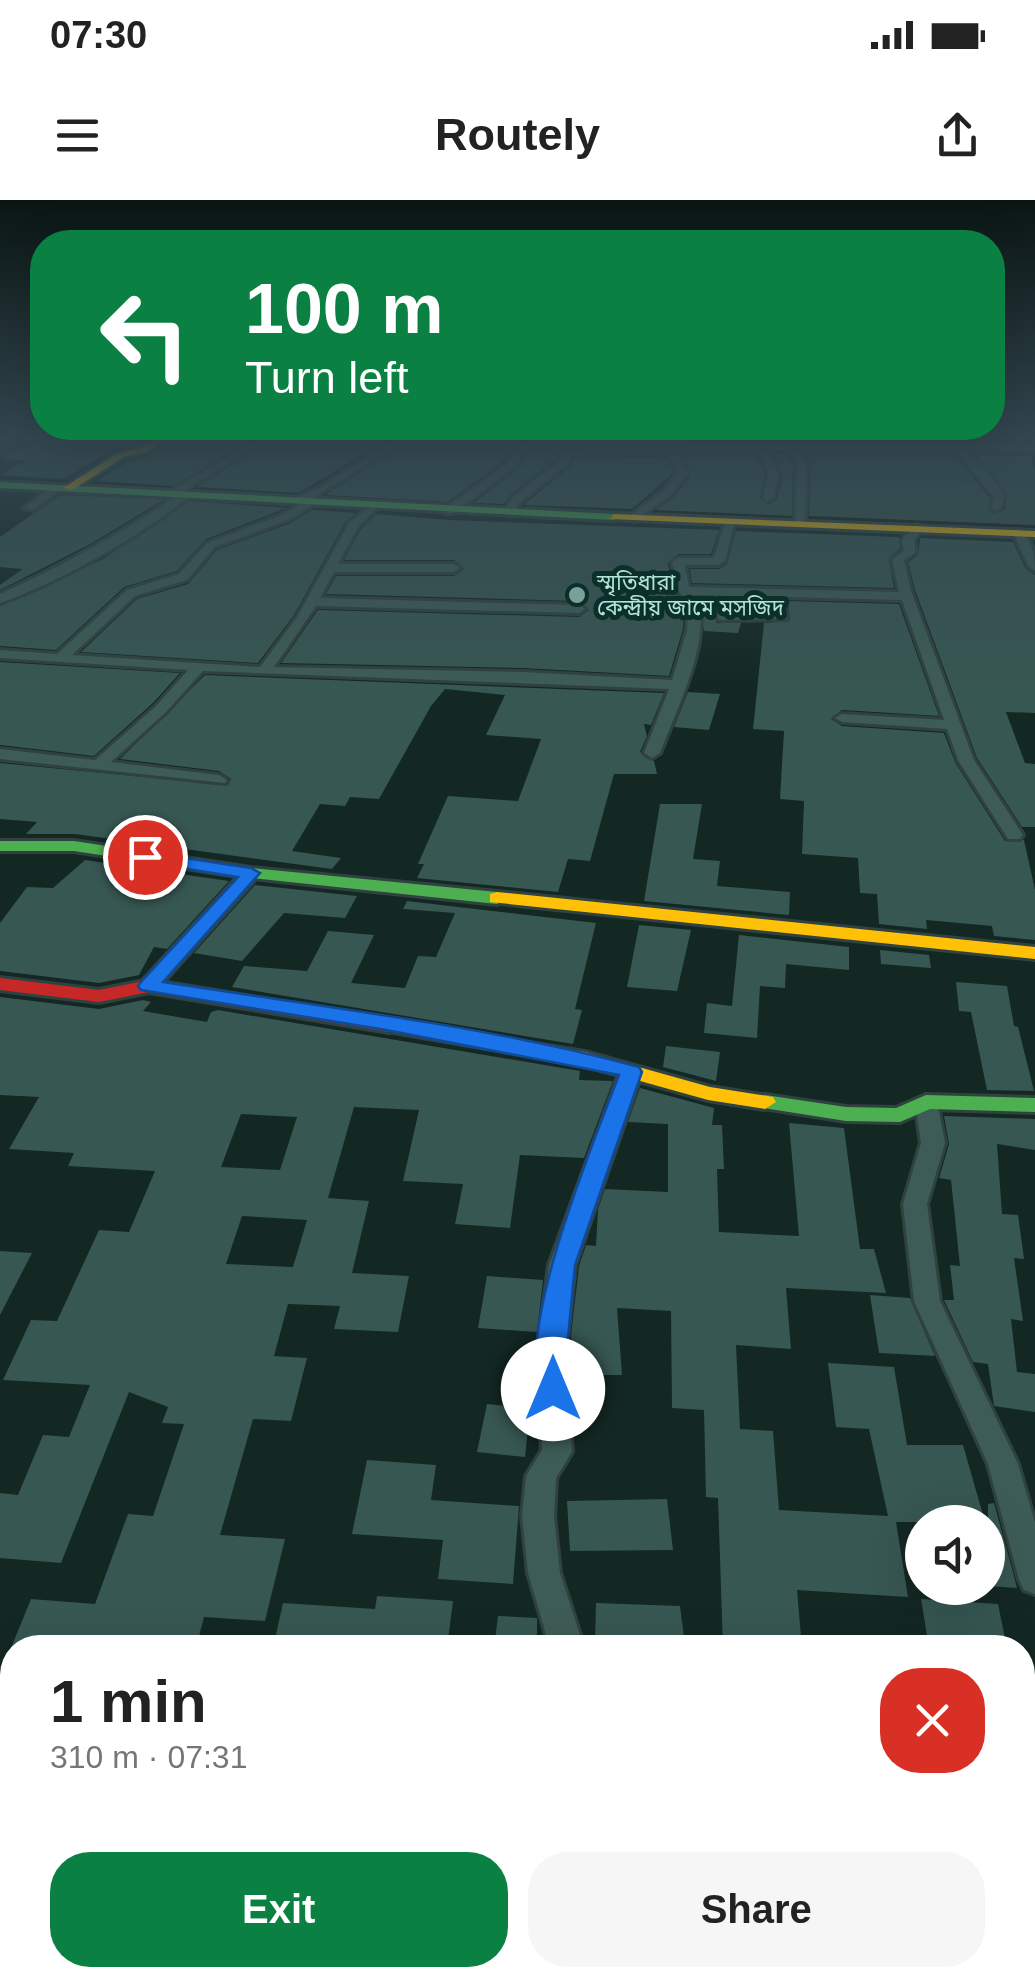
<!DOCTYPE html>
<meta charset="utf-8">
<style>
:root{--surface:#fff;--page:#f6f6f6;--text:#222;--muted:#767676;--accent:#0b8043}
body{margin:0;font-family:Helvetica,"Noto Sans Bengali",sans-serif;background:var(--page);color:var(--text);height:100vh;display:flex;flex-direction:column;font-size:38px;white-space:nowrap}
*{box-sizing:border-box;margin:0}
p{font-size:32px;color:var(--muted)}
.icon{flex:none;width:55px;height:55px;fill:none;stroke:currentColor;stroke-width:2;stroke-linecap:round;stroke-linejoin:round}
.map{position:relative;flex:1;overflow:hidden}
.side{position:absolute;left:0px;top:1435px;width:1035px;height:352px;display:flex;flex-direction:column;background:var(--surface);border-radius:40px 40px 0 0;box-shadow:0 10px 40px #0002}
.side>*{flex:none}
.guide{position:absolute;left:30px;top:30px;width:975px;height:210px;border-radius:40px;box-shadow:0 10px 40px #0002;background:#0b8043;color:#fff;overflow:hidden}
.fabs{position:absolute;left:905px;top:1305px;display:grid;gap:20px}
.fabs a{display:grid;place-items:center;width:100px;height:100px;border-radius:50%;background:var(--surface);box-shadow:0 10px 40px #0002;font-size:50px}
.pin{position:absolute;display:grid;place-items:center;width:85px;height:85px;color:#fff;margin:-42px;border:5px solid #fff;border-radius:50%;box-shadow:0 2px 10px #0007}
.me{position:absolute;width:110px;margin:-55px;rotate:0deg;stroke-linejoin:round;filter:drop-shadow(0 0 8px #0008)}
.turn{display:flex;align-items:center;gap:35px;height:210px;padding:0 50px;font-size:45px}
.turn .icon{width:130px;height:130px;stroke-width:2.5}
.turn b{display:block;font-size:70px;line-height:85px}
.round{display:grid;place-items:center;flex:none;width:105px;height:105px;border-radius:40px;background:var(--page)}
.headline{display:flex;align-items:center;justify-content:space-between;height:170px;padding:0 50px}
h1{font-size:60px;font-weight:600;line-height:75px}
.button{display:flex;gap:20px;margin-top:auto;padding:20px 50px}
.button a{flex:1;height:115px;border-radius:40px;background:var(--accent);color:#fff;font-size:40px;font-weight:600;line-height:115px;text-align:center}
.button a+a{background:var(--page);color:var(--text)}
.status{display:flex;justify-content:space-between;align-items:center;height:70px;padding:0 50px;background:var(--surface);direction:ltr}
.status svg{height:28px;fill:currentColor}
header{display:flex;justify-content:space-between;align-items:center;height:130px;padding:0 50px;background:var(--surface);font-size:45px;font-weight:600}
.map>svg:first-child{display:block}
</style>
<div class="status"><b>07:30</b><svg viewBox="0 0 49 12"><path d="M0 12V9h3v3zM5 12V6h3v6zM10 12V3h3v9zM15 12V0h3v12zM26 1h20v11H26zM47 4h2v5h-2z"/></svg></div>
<header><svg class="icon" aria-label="menu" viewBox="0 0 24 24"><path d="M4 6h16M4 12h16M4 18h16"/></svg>Routely<svg class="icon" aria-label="share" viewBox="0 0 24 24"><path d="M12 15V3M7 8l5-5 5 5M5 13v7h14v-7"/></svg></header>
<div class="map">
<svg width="1035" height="1787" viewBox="0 0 1035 1787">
<rect width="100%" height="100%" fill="#132723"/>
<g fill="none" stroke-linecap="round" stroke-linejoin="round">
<path stroke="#0f1603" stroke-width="4" d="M0 279 1035 328"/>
</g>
<path fill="#375752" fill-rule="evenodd" d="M46 236H149L114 249 64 279 1 275 26 261 2 259Z
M176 236H258L173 286 97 281 127 262 150 256Z
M280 236H394L298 293 197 287Z
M499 236H521L505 260 448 302 325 295 415 237 462 240Z
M539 236H780L779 240 562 246 557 258 511 294 504 304 473 303 517 270Z
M792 236H946L945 241 797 240Z
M772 254H787L793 265 792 316 656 310 674 297 691 275 682 256 755 255 765 274 760 299 770 304 777 299 783 274Z
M805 254 955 255 990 298 988 309 994 314 1005 309 1007 294 976 255 1030 256 1035 270V325L809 316 811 264Z
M662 257 670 262 674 272 632 309 523 305 571 266 573 259Z
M60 295 165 299 92 343 0 390V385L23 369 0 367V337Z
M189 301 286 308 206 339 177 371 124 387 56 450 0 446V406L103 359Z
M312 310 356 313 346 321 294 415 258 463 81 452 137 399 188 384 217 350 291 323Z
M376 314 449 320 719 330 711 354H678L668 363 673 389 684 406 683 429 669 476 523 468 281 463 318 410 579 417 589 410 579 401 326 394 336 376H454L464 369 454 360H344L361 329Z
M736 331 899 337 900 349 889 358 894 388 692 383 690 369H719L727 364Z
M920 338 1013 342 1026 369 1035 375V513L1006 512 1025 563 1035 564V627H1022L977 558 915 390 908 362 918 355Z
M699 399 748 400 745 409H718L714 413 717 423H741L738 433 704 431Z
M788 401 899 404 939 516 842 510 831 519 842 526 944 533 955 562 1005 641 1024 640 1035 690V740L994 736 992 726 926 720 927 729 879 724 877 694 860 693 858 658 802 654 804 601 780 599 784 531 753 529 764 423 790 421Z
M0 462 180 473 153 503 94 556 0 545Z
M205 475 664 493 651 525 644 524 647 536 640 552 654 561 657 574H614L590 661 568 659 558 692 417 678 424 664H418L448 596 518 601 541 539 486 535 505 495 445 489 431 506 379 599 350 597 345 606 320 604 292 651 341 658 332 669 75 634H26L37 622 0 619V563L228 585 231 579 219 571 120 559Z
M688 492 720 494 709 530 674 527Z
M660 604H702L693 659 720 661 717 686 790 692 789 715 644 701Z
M85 660 229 681 167 749 154 747 139 775 99 783 0 771V723L27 687 53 688Z
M255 685 357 696 345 718 284 713 242 761 194 753Z
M407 701 596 723 575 809 582 810 573 844 232 787 244 766 307 771 328 731 374 735 351 783 405 788 418 756 436 757 455 713 403 709Z
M639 725 691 730 677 791 627 787Z
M739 735 849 747V770L786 764 785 788 760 786 757 838 704 833 707 803 732 806Z
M880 750 929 755 931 768 881 764Z
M956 782 1007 786 1014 826 1018 827 1034 891 987 890 971 812 959 811Z
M0 797 99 809 143 800 151 802 143 811 207 822 211 812 218 810 580 871 579 880 613 881 584 958 520 955 510 1028 455 1024 463 984 403 981 419 910 354 907 328 998 369 1001 352 1073 409 1076 398 1132 334 1129 340 1106 288 1104 274 1156 307 1158 291 1221 253 1219 220 1335 285 1339 265 1421 204 1417 196 1448H11L31 1399 95 1404 128 1314 153 1316 184 1224 162 1223 168 1207 129 1192 61 1363 0 1358V1293L18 1295 43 1235 69 1237 90 1185 3 1180 31 1120 57 1121 99 1030 129 1032 155 971 68 966 74 953 9 949 39 897 0 895ZM241 914 297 917 280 970 221 967ZM242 1016 307 1020 293 1067 226 1064Z
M666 846 720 852 716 881 663 867Z
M640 888 714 908 712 925H722L724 969H717L719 1032 799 1036 789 923 844 928 860 1049H874L886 1093 786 1088 791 1149 736 1145 740 1229 773 1231 779 1310 888 1316 869 1229 836 1227 828 1163 894 1167 907 1245H963L985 1322H896L908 1397 797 1390 802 1448H723L718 1298 706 1297 704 1210 672 1208 671 1111 617 1108 622 1175H573L571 1135 579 1066 586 1045 596 1046 598 1009 605 989 668 992V924L628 922Z
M944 916 1035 919V950L997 944 1002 1014 1018 1015 1024 1059 1014 1058 1023 1121 1011 1119 1017 1172 1035 1174V1212L994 1206 988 1164 973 1162 944 1100H954L950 1065 960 1066 951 980 939 978 949 944Z
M0 1051 32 1053 0 1115Z
M487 1076 543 1080 537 1132 478 1128Z
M870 1095 910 1098 935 1156 879 1153Z
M487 1204 530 1208 525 1257 477 1252Z
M367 1260 436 1265 431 1300 519 1306 513 1384 438 1379 443 1340 352 1334Z
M667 1299 673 1350 570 1351 567 1301Z
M994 1303 1014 1376 1017 1388 988 1386V1304Z
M377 1396 453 1401 447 1448H273L283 1403 375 1409Z
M921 1399 998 1404 1007 1448H929Z
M596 1403 680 1406 685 1445 595 1442Z
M498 1416 537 1418V1448H494Z"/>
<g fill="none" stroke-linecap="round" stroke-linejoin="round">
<g stroke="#30423f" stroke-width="6">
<path id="street" d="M265 236H276L178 294 169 292Z
M401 236H412L313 298 316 303 290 319 215 347 187 380 135 396 72 455 260 467 297 417 349 323 373 304 378 307 358 327 338 364H454L460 368 454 372H334L320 398 579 405 585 409 579 413 316 406 274 467 523 472 672 480 687 430 688 405 677 388 672 362 678 358H714L726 319 735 321 725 361 719 365H685L689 387 899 392 892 359 904 351 902 340 917 325 923 328 914 340 916 352 904 360 911 391 974 560 1023 635 1020 639H1008L958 560 947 529 842 522 835 518 842 514 944 520 902 400 783 397 787 419 723 420 718 419V413L775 412 770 397 694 395C717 431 674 515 660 553L652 558 644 553 669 489 203 471 166 512 111 562 219 575 227 580 225 583 0 559V549L95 560 156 506 188 470 0 458V450L57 454 127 390 179 374 207 343 282 315 300 304 294 303V299L321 287Z
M525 236H535L515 267 453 313H445V309L508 263Z
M787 236 795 244 953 245 948 239 953 236 963 246H1035V252L967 251 994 279 1004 296 1001 308 996 311 991 308 994 297 957 251 798 250 807 264 805 323 800 326 795 323 797 264 789 250H766L779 273 773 298 768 301 763 298 769 273 757 251 676 252 688 273 671 295 634 321 630 316 663 291 678 273 673 259 663 253 570 255 569 263 521 301 512 315 503 313 513 297 561 260 562 250 786 244 782 239Z
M68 285 72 290 59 291 33 310 24 308 53 286Z
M184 291 193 293C147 333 58 383 0 403V394C65 365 125 331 184 291Z
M1019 330C1032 337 1035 356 1035 371L1029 367 1013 333Z
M251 668 260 673 257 677 156 790H142L139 786 142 782 245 669Z
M631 865 642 872 575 1065 565 1158 572 1252 556 1278 554 1316 560 1373 581 1438 579 1448H545L547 1438 528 1373 522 1316 526 1276 542 1250 537 1158 549 1065 620 872Z
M926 895 937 902 945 943 927 1004 940 1101 1018 1264 1035 1323V1394L1024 1390 1019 1380 988 1264 914 1101 903 1004 921 943 915 902Z
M0 1657 12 1659V1697L0 1695Z
M1035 1732V1787H1002L1001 1775H1022V1737Z
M442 1775H482L481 1787H441Z"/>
</g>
<g stroke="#30423f" stroke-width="6">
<path id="fast" d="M0 282 614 314 619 317 614 320 0 288Z
M0 641H74L251 668 497 692 506 698 497 704 251 678 74 651H0Z
M765 895 846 907 896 908 926 895 1035 898V912L930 909 900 922 846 921 757 907 754 902 757 897Z"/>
</g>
<g stroke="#30423f" stroke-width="6">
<path id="slow" d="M159 236H170L146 252 124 257 72 290 63 288 118 253 140 248Z
M614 314 1035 331V337L610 319Z
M497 692 1035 747V759L490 702V694Z
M389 820 585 852 710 887 773 897 776 902 765 909 708 900 583 865 382 830 378 826Z"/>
</g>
<g stroke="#30423f" stroke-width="6">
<path id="jam" d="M0 778 99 790 149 780 389 820 400 826 389 832 149 792 99 802 0 790Z"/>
</g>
<use href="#street" fill="#3e5c57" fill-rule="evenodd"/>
<use href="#fast" fill="#4caf50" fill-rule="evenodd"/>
<use href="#slow" fill="#ffc107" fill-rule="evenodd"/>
<use href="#jam" fill="#c62828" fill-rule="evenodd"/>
</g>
<linearGradient id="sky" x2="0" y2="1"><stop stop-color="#0a1513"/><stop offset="0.49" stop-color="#334750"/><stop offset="1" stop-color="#334750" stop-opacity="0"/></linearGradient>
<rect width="1035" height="486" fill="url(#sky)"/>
<path fill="#1a73e8" stroke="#114b97" stroke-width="2.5" d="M145 652 251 668 260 673 163 782C322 807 484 825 639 867L642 872 575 1065 566 1158 568 1189 563 1197 553 1200 543 1197C511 1138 595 939 619 875L386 830 141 790 138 786 141 782 238 677 138 661V653Z"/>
<circle fill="#7aa199" stroke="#0b2f29" stroke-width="4" cx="577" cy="395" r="10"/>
<g text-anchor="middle" stroke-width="10" stroke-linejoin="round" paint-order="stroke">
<g font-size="22" fill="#b2e3d9" stroke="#0b2f29" text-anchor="start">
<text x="597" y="390">স্মৃতিধারা<tspan x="597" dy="25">কেন্দ্রীয় জামে মসজিদ</tspan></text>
</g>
</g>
</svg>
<div class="fabs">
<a><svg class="icon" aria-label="sound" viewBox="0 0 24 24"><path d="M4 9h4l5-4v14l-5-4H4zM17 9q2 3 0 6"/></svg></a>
</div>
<div class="pin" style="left:145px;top:657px;background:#d93025"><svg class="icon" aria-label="arrive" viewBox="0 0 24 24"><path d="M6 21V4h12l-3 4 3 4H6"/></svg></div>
<svg class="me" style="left:553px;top:1189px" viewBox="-20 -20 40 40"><circle r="19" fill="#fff"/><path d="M0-13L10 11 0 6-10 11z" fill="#1a73e8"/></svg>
<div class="guide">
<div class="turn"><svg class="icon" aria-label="left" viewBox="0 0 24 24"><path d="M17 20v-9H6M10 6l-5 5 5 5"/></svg><div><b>100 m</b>Turn left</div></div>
</div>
<section class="side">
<div class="headline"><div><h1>1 min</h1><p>310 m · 07:31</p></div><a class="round" style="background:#d93025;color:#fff"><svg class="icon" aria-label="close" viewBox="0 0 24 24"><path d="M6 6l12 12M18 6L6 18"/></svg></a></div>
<div class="button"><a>Exit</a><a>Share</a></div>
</section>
</div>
